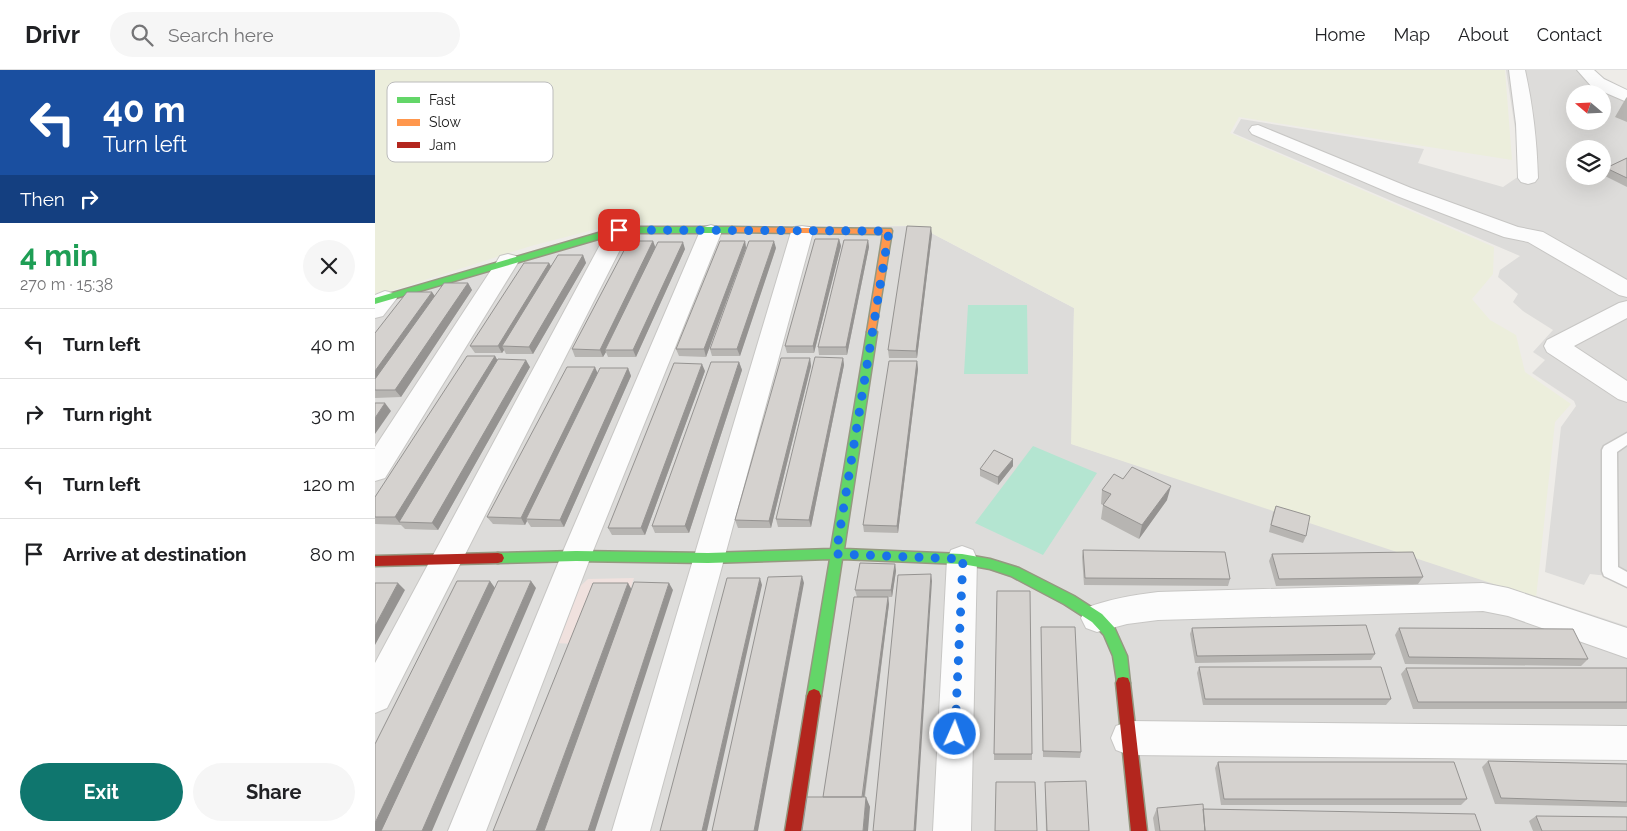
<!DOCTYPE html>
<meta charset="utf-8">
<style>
:root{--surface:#fff;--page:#f6f6f6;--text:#202124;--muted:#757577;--line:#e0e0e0;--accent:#0f766e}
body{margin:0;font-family:Raleway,sans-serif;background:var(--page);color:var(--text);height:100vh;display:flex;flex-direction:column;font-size:19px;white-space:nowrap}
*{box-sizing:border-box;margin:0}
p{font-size:16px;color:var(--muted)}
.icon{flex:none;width:28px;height:28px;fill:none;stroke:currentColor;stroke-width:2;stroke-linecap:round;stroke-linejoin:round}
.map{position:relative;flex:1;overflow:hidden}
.side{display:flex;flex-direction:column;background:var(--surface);width:375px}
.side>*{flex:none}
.guide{background:#1a4fa0;color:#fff;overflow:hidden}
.needle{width:32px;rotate:289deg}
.fabs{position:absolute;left:1191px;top:15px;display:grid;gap:10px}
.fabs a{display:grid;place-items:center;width:45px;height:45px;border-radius:50%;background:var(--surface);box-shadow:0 5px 20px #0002;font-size:25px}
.pin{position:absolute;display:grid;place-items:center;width:42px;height:42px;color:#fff;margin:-21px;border-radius:10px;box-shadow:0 2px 8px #0006}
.me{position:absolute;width:55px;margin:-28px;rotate:2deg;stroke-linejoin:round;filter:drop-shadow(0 0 4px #0008)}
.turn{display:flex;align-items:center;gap:18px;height:105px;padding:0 20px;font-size:22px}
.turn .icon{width:65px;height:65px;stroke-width:2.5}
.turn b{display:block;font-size:35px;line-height:42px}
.then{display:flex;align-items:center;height:48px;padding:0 20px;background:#0003;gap:10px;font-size:19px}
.round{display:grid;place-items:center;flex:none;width:52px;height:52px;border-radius:26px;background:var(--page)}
.summary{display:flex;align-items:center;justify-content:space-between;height:85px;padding:0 20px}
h1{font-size:30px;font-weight:700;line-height:38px;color:#1e9e55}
.action{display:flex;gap:10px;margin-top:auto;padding:10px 20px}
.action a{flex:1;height:58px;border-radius:30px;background:var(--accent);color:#fff;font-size:20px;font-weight:700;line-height:58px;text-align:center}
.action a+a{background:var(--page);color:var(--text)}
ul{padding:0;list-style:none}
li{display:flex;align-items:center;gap:15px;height:70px;padding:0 20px;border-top:1px solid var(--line)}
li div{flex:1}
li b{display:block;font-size:19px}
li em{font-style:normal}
header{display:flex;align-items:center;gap:30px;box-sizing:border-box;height:70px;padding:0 25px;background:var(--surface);border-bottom:1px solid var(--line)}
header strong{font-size:24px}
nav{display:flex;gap:28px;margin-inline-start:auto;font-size:18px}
.search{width:350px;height:45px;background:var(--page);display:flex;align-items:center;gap:12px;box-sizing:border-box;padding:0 18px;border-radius:28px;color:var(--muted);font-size:19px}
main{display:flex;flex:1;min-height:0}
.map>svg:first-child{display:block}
</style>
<header>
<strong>Drivr</strong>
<div class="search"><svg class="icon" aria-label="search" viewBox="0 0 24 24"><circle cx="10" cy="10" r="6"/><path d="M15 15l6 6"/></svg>Search here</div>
<nav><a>Home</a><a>Map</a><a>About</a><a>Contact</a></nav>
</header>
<main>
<section class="side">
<div class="guide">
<div class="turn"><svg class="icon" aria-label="left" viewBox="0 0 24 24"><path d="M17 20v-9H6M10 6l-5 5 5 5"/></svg><div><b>40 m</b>Turn left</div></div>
<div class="then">Then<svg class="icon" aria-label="right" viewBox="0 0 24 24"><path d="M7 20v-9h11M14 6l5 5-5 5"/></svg></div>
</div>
<div class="summary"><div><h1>4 min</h1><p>270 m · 15:38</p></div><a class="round"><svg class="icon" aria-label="close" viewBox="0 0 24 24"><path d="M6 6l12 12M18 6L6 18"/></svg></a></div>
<ul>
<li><svg class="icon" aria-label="left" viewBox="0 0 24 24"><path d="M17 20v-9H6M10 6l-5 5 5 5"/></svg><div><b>Turn left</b></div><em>40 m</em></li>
<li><svg class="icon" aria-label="right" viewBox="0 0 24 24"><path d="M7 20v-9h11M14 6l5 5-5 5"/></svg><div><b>Turn right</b></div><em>30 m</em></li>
<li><svg class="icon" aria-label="left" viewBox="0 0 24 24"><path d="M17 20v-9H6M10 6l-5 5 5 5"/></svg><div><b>Turn left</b></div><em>120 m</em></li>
<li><svg class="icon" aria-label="arrive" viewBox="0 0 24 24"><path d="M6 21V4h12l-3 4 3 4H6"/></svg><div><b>Arrive at destination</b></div><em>80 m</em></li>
</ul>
<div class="action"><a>Exit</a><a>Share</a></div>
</section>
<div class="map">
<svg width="1252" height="761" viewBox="0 0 1252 761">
<rect width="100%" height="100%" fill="#eeece8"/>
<path fill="#dddcda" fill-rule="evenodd" d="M1131 0H1220L1223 6 1252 24V517L1233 506 1215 504 1209 515 1170 502 1186 357 1201 336 1199 331 1157 303 1170 290 1158 282 1178 260 1148 241 1138 232 1143 224 1123 207 1125 200 1145 186 858 63 866 49 1049 79 1043 93 1128 117 1147 104ZM1200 24H1228V51H1200ZM1200 79H1228V106H1200Z
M543 156 699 238 697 374 1252 556V761H0V232L244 160Z"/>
<path fill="#f0e1de" d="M259 508 255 520 200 574 179 573 202 519 213 509Z"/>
<path fill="#eceedc" d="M0 0H1130L1137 90 864 47 855 63 1119 177 1118 204 1097 229 1115 250 1141 265 1150 302 1196 334 1180 352 1161 528 696 374 699 238 543 156 245 153 156 176 0 226Z"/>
<path fill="#b4e5d1" d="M593 235H652L653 304H589Z
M658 376 722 403 668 485 600 453Z"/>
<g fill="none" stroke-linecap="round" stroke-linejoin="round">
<g stroke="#c7c6c4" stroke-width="3">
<path id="lane" d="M1252 363V375L1242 382 1243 497 1252 502V517L1229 506 1227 501V380L1229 376Z"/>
</g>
<g stroke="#c7c6c4" stroke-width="2">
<path id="street" d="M1134 0H1150C1158 36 1162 71 1163 108L1160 112 1153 114 1146 112 1143 108 1141 54Z
M1202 0H1219L1229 9 1252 20V32L1217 17Z
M883 55 1036 118 1143 157 1168 162 1252 210V227L1244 225 1153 172 1129 167 1022 126 877 64 874 60 877 56Z
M244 154 251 156 255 160 12 638 0 643V593L233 160 237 156Z
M336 155 343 157 347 161 216 486 111 761H73L186 486 325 161 329 157Z
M427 156 435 157 438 162 275 761H237L416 162 419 157Z
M133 184 141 186 144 191 10 408 0 411V377L122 191 125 186Z
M10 221 18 223 22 228 8 246 0 248V225Z
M1252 231V248L1199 276 1252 311V332L1243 329 1172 282 1169 276 1172 270 1244 233Z
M587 476 598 480 602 489 596 761H558L572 489 576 480Z
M1108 513 1133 518 1252 558V588L1133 546 1108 541 783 550 752 554 722 562 711 558 706 548 711 538C734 529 758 525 783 522Z
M754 651 1252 656V690L754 685 741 680 736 668 741 656Z"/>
</g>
<g stroke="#959880" stroke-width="3">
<path id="fast" d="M244 157H357L361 160 357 163H244L0 234V228Z
M497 259 502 262 469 479 587 484 615 489 644 498 699 526 727 544 739 557 752 586 755 613 753 618 748 619 743 618 738 586 729 565 717 552 689 534 636 506 615 499 587 494 467 489 446 626 444 631 439 633 434 631 432 626 455 489 333 493 201 491 123 493 119 492 117 488 119 484 123 483 201 481 333 483 456 479 492 262Z"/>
</g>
<g stroke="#959880" stroke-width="3">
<path id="slow" d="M357 157 516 159 517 161 500 264 497 265 492 262 508 164 354 162 353 160Z"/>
</g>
<g stroke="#959880" stroke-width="3">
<path id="jam" d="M123 483 127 484 129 488 127 492 123 493 0 496V486Z
M748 607 753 608 755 613 772 761H756L741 613 743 608Z
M439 619 444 621 446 626 426 761H410L432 626 434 621Z"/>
</g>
<use href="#lane" fill="#fcfcfc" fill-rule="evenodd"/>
<use href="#street" fill="#fcfcfc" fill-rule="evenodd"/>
<use href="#fast" fill="#63d668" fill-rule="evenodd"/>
<use href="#slow" fill="#ff974d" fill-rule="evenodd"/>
<use href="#jam" fill="#b3261e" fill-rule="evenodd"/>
</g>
<path fill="#b7b5b2" d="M1252 27V52L1240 47 1251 28Z
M1252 88V117L1228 105 1231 98Z
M557 164 542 288H514L513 280Z
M464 169 466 176 439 283H412L410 276Z
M493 170 494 177 472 285H444L443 277Z
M278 171 280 177 310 179 261 287H233L231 282 228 287H200L197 279Z
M370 171 371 178 331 287 304 286 301 279Z
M401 178 365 286H337L335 279Z
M208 185 211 193 158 284H131L129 280 127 283H100L95 276 174 193 176 196Z
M93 213 97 220 26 327 0 328V263L59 226Z
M120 286 122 290 155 297 63 460 30 459 26 455 0 454V427Z
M435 288 436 296 396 458H363L360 450Z
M468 288 469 295 436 457H403L401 449Z
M542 291 543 299 523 463 489 462 488 455Z
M364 292 367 300 314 463H280L277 456Z
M253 298 256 306 189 457H156L152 451 150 455 118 454 112 447 223 302Z
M330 301 270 465H237L233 458Z
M638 396 623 415 605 406V399Z
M748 409 792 430 764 469 726 449 728 435 726 434 727 420Z
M901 436 931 466 928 473 894 462 898 443Z
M708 480 855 509 853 516 709 515 707 487Z
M897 484 1048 507 1043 514 901 516 894 491Z
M520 494 521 501 517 527H513L514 534 490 727 495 737 448 727 482 527 480 520Z
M622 521 657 684V690H619Z
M666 557 706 682 705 688 668 687Z
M817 558 1000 584 996 590 820 593 815 564Z
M1024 558 1213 589 1206 596 1030 594 1020 565Z
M824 597 1016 629 1011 635H828L822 603Z
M1031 598H1252V639H1038L1026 604Z
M1113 691 1252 694V737L1120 734 1107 697Z
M843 692 1092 729 1086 735H846L840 698Z
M670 712 714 761H671L670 717Z
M782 738 828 739 1106 761H780L778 748Z
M1161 746 1252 761H1158L1154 751Z"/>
<path fill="#959391" d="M556 157 557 164 542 288 541 281Z
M464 169 466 176 439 283 438 276Z
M493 170 494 177 472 285 471 277Z
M278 171 281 179 230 280 231 282 228 287 225 280Z
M370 171 371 178 331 287 329 279Z
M399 171 401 178 365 286 362 279Z
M308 172 310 179 261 287 258 280Z
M208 185 211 193 158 284 154 277Z
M174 193 178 200 127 276 129 280 127 283 123 276Z
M93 213 97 220 26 327 20 320Z
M57 222 62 229 0 316V301Z
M120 286 124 293 24 452 20 447Z
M435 288 436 296 396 458 394 451Z
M468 288 469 295 436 457 434 450Z
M151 290 155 297 63 460 57 453Z
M542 291 543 299 523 463 522 456Z
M364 292 367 300 314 463 310 456Z
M327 294 330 301 270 465 266 458Z
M220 297 223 304 151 449 152 451 150 455 146 448Z
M253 298 256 306 189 457 185 450Z
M10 333 16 341 0 364V348Z
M638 389V396L623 415V407Z
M796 416 792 430 764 469 767 455Z
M520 494 521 501 517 527 516 520Z
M556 504 557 511 541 761H539Z
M427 506 429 513 383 761H379Z
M385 508 387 515 332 761H327Z
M115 511 120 518 7 761H0V753Z
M156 511 161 518 57 761H47Z
M23 513 30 520 0 575V556Z
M253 513 257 520 169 761H161Z
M294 513 298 520 220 761H213Z
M513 527 514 534 488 737 487 732Z
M491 727 495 737 493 761H488Z"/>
<path fill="#d5d2cf" stroke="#959391" d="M1252 88V108L1231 98Z
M532 156 556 157 541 281 513 280Z
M440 169H464L438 276H410Z
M469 170H493L471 277H443Z
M254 171H278L225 280 197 279Z
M345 171H370L329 279H301Z
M374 171H399L362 279H335Z
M283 172H308L258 280H230Z
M183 185H208L154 277 127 276Z
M149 193H174L123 276H95Z
M69 213H93L20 320H0V309Z
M32 222H57L0 301V263Z
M92 286H120L20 447H0V427Z
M440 287 468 288 434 450 401 449Z
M406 288H435L394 451 360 450Z
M123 289 151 290 57 453 24 452Z
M514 291H542L522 456 488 455Z
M336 292H364L310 456H277Z
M299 293 327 294 266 458H233Z
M192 297H220L146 448 112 447Z
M225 298H253L185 450 151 449Z
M0 333H10L0 348Z
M619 380 638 389 623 407 605 399Z
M757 397 796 416 767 455 728 435 736 424 727 420 739 404 748 409Z
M901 436 935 446 931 466 896 455Z
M708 480 850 482 855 509 710 508Z
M1038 482 1048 507 904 509 897 484Z
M485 493 520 494 516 520H480Z
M556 504 539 761H498L523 505Z
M427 506 379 761H337L393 507Z
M352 508H385L327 761H285Z
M82 511H115L0 753V674Z
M123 511H156L47 761H6Z
M259 512 294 513 213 761H169Z
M0 513H23L0 556Z
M218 513H253L161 761H118Z
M622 521H655L657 684H619Z
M479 527H513L487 727H448Z
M991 555 1000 584 822 586 817 558Z
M666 557H700L706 682 668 681Z
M1024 558 1198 559 1213 589 1034 587Z
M824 597H1006L1016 629H830Z
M1031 598H1252V632H1043Z
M1113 691 1252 694V732L1126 728Z
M843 692H1079L1092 729H849Z
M711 711 714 761H672L670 712Z
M621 712H660L662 761H620Z
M432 727H491L488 761H427Z
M828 734 830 761H785L782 738Z
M828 739 1100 744 1106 761H830Z
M1161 746 1252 747V761H1167Z"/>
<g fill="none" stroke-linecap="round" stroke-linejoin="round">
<path stroke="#1a73e8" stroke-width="9" stroke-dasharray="0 16.2" d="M244 160 514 161 461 484 588 489 580 664"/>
</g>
<rect x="12" y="12" width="166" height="80" rx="8" fill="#fff" stroke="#bcbcbc" stroke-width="1"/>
<rect x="22" y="27" width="23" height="6" fill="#63d668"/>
<rect x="22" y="49" width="23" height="7" fill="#ff974d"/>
<rect x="22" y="72" width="23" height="6" fill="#b3261e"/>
<g font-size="14" fill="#202020">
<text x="54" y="35">Fast</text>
<text x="54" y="57">Slow</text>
<text x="54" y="80">Jam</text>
</g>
</svg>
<div class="fabs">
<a><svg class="needle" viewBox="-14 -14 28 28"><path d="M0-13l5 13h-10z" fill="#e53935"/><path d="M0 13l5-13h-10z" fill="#757577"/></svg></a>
<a><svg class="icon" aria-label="layers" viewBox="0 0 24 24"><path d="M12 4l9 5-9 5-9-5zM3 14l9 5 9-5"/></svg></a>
</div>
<div class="pin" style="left:244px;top:160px;background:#d93025"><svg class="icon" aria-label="arrive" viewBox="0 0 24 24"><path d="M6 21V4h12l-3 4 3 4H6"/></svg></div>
<svg class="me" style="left:580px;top:664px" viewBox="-20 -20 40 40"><circle r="17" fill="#1a73e8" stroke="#fff" stroke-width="3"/><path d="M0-11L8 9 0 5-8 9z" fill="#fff"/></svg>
</div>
</main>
